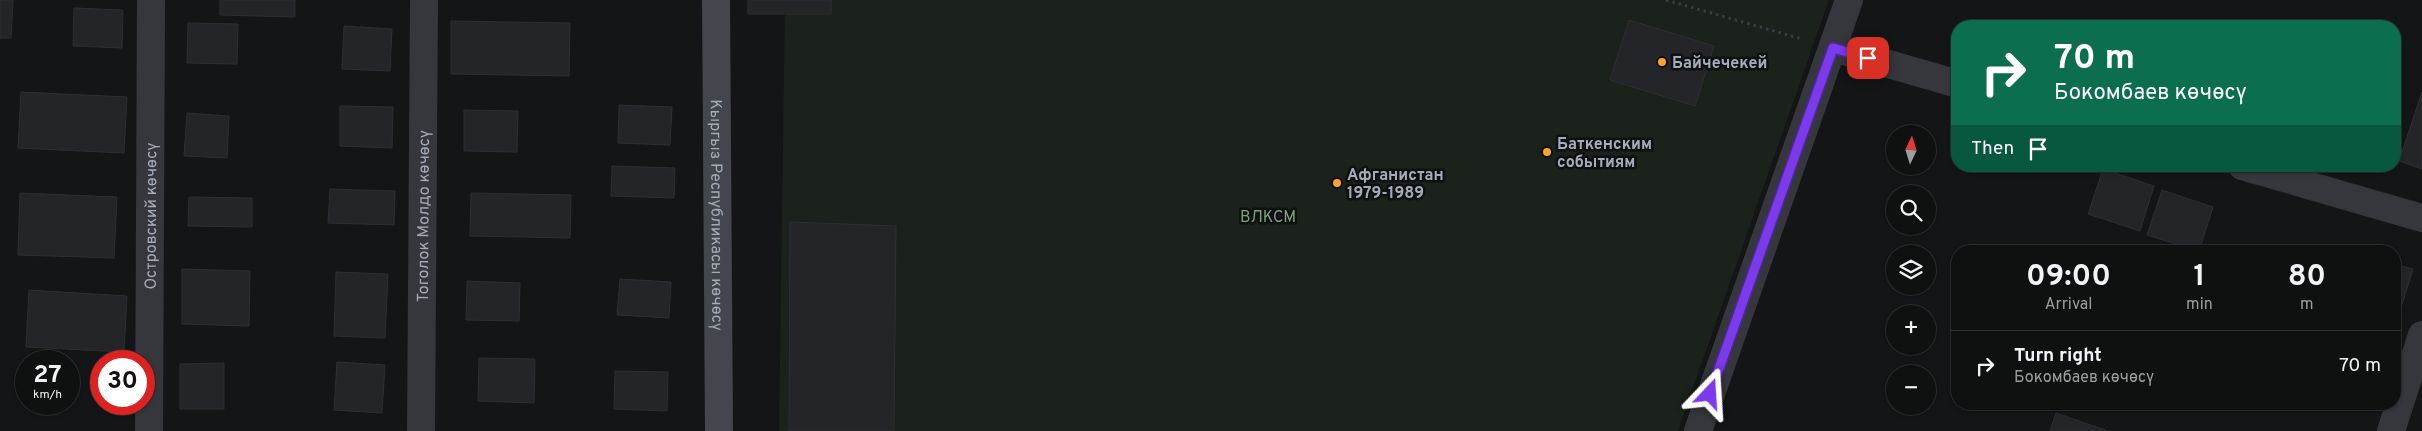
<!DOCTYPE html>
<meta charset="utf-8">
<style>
:root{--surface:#0f1010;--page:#1d1e1e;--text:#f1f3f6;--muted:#9b9d9f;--line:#2f3030}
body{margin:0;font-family:Overpass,sans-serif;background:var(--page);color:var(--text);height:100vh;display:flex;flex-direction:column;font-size:19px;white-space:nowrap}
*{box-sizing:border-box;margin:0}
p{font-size:16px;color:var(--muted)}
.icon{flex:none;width:28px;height:28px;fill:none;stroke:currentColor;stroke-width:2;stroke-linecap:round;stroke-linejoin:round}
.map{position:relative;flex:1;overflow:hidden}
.drawer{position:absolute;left:1951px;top:245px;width:450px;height:165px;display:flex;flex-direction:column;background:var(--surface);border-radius:20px;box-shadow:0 1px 4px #0004,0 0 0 1px var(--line)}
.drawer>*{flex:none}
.top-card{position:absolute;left:1951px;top:20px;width:450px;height:152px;border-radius:20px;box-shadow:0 1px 4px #0004,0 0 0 1px var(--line);background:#0b6e4f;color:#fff;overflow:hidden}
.needle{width:32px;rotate:4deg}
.buttons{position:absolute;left:1886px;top:125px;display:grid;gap:10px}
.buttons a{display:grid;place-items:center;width:50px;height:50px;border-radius:50%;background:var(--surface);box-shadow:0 1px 4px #0004,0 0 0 1px var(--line);font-size:25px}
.speed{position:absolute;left:15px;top:350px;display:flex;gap:10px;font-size:25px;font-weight:700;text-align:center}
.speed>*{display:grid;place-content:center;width:65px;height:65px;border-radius:50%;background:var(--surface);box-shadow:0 1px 4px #0004,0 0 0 1px var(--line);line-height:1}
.speed small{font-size:12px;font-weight:400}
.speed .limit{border:8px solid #d22;background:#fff;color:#111}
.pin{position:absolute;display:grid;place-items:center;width:42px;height:42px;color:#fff;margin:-21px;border-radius:10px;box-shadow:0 2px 8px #0006}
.me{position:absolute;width:55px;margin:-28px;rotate:20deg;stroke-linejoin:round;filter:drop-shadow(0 0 4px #0008)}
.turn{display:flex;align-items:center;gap:18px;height:105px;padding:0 20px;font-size:22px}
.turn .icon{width:65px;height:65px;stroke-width:2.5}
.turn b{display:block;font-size:35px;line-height:42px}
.then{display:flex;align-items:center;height:48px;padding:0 20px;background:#0003;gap:10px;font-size:19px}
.eta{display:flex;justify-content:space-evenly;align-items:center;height:85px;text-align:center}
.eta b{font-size:30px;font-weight:700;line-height:35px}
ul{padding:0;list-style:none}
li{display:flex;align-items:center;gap:15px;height:70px;padding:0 20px;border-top:1px solid var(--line)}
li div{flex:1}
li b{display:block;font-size:19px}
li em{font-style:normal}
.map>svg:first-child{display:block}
</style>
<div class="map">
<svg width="2422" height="431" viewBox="0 0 2422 431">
<rect width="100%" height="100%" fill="#141516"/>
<path fill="#1a221b" d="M785 0H1829L1678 431H779Z"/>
<path fill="#242528" stroke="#2e2f33" d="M0 0H13L11 38H0Z
M220 0H295V17L220 15Z
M748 0H831V14H748Z
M74 8 123 10 122 48 73 46Z
M1629 20 1714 46 1695 106 1610 80Z
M451 21 570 23 569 76 451 74Z
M188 23 238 24 237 64 187 63Z
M344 26 392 29 390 71 342 69Z
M21 92 127 97 124 153 18 148Z
M2422 92V169L2399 161Z
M619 105 672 107 670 145 618 143Z
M340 106 393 107 392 148 340 146Z
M464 110 518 111 517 152 464 151Z
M187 113 229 116 227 158 184 156Z
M612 166 675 168 674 198 611 196Z
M2103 169 2154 186 2140 231 2088 214Z
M330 189 395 191 394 225 328 223Z
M2162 190 2213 207 2199 251 2147 235Z
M20 193 117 197 114 258 18 255Z
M471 193 571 195 570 238 470 236Z
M189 197 252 198V227L188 226Z
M790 222 896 226 894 431H789Z
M2327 244 2352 251H2325Z
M2395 264 2413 269 2395 327Z
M182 269 250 271 249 326 182 324Z
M336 272 388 274 385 338 334 336Z
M620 279 671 282 669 318 617 315Z
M467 281 520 283 519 321 466 320Z
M29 290 127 296 124 352 26 347Z
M479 358 535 359 534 403 478 401Z
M337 362 385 365 382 413 334 410Z
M224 363V409H180V364Z
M615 371 668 372 667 411 614 409Z
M2056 413 2108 431H2050Z"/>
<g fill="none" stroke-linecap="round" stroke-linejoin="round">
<path stroke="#3b3e43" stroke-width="3" stroke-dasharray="2.5 4" stroke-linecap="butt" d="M1666 0 1802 39"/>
<g stroke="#35373c" stroke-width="28">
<path d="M1833 48 1958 84"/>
<path d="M2242 166 2422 218"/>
<path id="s1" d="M149 431 151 0"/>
<path id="s2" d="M421 431 424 0"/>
<path d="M1698 431 1849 0"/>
<path d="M2391 431 2422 335"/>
</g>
<path stroke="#43464c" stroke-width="28" id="s3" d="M716 0 719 431"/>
</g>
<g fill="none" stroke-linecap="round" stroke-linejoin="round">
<g stroke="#51269a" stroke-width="12">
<path id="route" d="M1710 394 1833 48 1868 58"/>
</g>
<use href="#route" stroke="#7c3aed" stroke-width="9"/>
</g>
<g fill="#fda426" stroke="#0f1011" stroke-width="2">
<circle cx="1662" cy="62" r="5"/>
<circle cx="1547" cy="152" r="5"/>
<circle cx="1337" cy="183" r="5"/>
</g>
<g text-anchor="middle" stroke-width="5" stroke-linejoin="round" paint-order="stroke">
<g font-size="16" font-weight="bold" fill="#a5acb8" stroke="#0f1011" text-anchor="start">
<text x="1672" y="68">Байчечекей</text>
<text x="1557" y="149">Баткенским<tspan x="1557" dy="18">событиям</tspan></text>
<text x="1347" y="180">Афганистан<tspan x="1347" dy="18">1979-1989</tspan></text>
</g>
<g font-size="16" fill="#a5acb8" stroke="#0f1011">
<text dy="6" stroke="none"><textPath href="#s3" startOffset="215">Кыргыз Республикасы көчөсү</textPath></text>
<text dy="6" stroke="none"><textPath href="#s1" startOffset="215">Островский көчөсү</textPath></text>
<text dy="6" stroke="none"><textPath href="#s2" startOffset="215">Тоголок Молдо көчөсү</textPath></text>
</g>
<g font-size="16" fill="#7ca47b" stroke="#0f1011">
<text x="1268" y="222">ВЛКСМ</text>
</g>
</g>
</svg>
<div class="buttons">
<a><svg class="needle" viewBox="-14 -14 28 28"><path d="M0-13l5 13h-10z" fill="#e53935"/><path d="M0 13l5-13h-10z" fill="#9b9d9f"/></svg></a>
<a><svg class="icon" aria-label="search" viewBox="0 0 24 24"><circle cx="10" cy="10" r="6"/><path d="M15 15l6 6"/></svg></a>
<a><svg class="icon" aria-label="layers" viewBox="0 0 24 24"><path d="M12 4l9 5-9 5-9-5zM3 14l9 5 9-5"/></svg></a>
<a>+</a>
<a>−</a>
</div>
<div class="speed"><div>27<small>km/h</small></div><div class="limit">30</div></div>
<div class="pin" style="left:1868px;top:58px;background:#d93025"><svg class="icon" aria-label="arrive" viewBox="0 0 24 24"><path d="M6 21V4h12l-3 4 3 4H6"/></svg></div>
<svg class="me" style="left:1710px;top:394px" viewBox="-20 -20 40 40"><path d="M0-17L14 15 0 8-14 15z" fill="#7c3aed" stroke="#fff" stroke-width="4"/></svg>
<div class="top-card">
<div class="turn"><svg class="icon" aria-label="right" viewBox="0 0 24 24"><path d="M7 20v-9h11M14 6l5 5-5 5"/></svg><div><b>70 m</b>Бокомбаев көчөсү</div></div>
<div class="then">Then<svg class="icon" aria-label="arrive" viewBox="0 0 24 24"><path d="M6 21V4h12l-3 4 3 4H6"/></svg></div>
</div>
<section class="drawer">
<div class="eta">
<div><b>09:00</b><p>Arrival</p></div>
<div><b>1</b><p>min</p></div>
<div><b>80</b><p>m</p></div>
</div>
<ul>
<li><svg class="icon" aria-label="right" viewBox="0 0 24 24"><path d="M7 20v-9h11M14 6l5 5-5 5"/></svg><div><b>Turn right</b><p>Бокомбаев көчөсү</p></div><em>70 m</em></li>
</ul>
</section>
</div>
